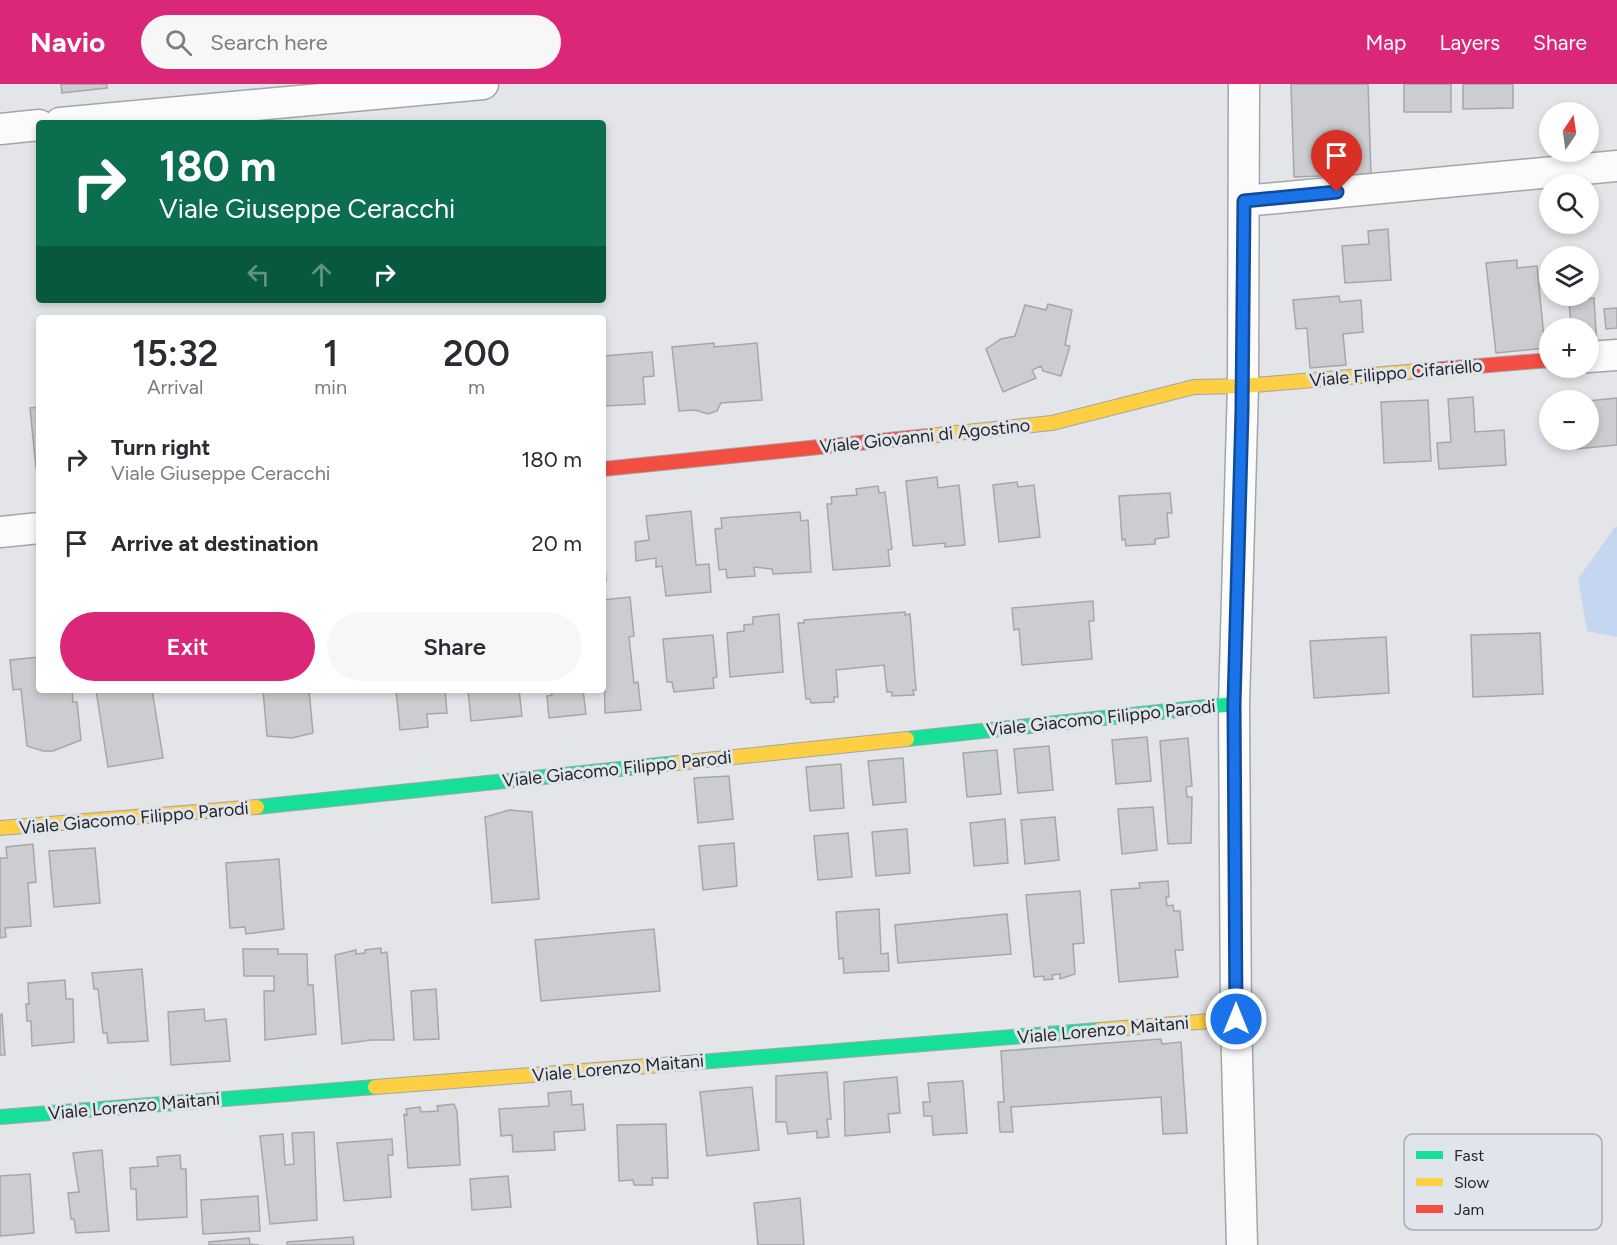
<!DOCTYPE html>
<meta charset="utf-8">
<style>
:root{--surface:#fff;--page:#f7f7f7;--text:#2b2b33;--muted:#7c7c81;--accent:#db2777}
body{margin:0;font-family:Figtree,sans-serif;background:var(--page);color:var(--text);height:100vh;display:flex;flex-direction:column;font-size:22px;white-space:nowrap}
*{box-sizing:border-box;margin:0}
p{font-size:20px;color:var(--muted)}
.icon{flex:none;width:33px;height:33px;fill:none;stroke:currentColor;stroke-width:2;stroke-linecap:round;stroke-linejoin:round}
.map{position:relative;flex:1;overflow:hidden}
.side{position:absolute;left:36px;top:231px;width:570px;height:378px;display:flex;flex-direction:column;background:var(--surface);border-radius:6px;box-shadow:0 3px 9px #0003}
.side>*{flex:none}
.guide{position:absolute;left:36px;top:36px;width:570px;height:183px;border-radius:6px;box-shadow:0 3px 9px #0003;background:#0b6e4f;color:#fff;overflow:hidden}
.needle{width:39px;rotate:13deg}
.buttons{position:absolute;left:1539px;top:18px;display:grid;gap:12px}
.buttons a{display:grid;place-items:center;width:60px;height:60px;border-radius:50%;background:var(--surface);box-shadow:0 3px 9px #0003;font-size:30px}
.pin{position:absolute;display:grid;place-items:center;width:51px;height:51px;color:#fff;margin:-62px -26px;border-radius:50% 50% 50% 0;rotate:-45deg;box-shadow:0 0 6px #0007}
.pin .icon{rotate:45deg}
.me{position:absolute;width:66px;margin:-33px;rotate:0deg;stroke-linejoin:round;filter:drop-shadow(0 0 4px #0008)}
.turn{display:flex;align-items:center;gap:21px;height:126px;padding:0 24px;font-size:27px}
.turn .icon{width:78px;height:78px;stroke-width:2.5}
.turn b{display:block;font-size:42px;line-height:51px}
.lanes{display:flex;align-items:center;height:57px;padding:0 24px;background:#0003;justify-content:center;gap:30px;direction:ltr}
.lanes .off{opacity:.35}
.eta{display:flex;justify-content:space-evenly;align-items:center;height:102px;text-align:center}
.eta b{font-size:36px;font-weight:600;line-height:42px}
.primary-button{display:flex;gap:12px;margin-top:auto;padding:12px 24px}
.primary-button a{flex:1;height:69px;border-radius:36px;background:var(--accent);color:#fff;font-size:24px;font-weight:600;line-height:69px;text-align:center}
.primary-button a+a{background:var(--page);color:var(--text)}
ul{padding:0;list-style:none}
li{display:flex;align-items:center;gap:18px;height:84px;padding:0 24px}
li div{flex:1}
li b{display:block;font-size:22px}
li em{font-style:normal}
header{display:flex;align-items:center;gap:36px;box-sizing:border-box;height:84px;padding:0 30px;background:var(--accent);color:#fff}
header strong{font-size:28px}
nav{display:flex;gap:33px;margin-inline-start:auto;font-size:21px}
.search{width:420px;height:54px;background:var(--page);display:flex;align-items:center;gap:15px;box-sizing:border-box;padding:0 21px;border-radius:33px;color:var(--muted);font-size:22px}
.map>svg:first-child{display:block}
</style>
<header>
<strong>Navio</strong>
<div class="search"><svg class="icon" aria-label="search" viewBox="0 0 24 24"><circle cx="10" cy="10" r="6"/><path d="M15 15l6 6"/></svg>Search here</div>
<nav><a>Map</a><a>Layers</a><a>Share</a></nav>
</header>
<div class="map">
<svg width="1617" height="1161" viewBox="0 0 1617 1161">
<rect width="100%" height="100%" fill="#e3e5e8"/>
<path fill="#c5d6f1" d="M1615 443H1617V553L1587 547 1578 495Z"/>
<path fill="#cccdd0" stroke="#a7a7aa" stroke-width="1.5" d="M61 0H107V4L62 9Z
M1291 0H1368L1371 90 1294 93Z
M1404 0H1451V28H1404Z
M1463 0H1513V24L1463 25Z
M1388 145 1391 196 1345 199 1342 162 1369 160 1368 147Z
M1517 176V184L1537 182 1545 264 1496 269 1486 179Z
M1339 212 1340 218 1361 216 1363 248 1343 250 1346 281 1310 284 1307 244 1296 245 1293 216Z
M1594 214 1597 264 1588 265V244H1571L1569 216Z
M1048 220 1072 226 1065 261 1070 262 1061 292 1043 287 1041 282 1032 286 1036 294 1003 308 986 265 1001 255 1015 252 1025 221 1046 226Z
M1617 224V244L1606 245 1604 225Z
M714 259V263L757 259 762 316 721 319 717 327 708 330 695 326 679 327 672 263Z
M652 268 654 292 643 293 645 320 603 322V272Z
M1473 313 1475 348 1504 346 1506 381 1439 385 1437 359 1451 358 1448 315Z
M1617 314V361L1575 365 1574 356H1588V317Z
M1428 316 1431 377 1384 379 1381 318Z
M39 323V383L36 384 30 324Z
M937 393 938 404 959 401 965 461 945 463V459L913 462 906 397Z
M1017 398 1018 403 1034 401 1040 453 999 458 993 401Z
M878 402 879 409 885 408 892 465 888 466 890 482 833 486 827 420H832L831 413 857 411 856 405Z
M1170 409 1172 429H1167L1169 453 1155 455V460L1126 462 1125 455 1122 456 1119 412Z
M691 427 696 481 709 480 711 508 666 512 662 482 656 483V474L636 477 635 458 649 456 646 432Z
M800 428 801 437 808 436 811 488 773 490 772 485 754 483 755 492 727 494 726 485 719 486 715 445 722 444 721 434Z
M603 451 606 497H603Z
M630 513 634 552 629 553 634 599 638 598 641 626 605 629 603 516Z
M1093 517 1094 537H1089L1092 575 1022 581 1019 545 1014 546 1012 524Z
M905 528V531L910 530 916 606H913L914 611 892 612V608H887L884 581 836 586 838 613H834V618L811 619 810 615H806L798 539H804V536Z
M779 530 783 588 730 593 727 549 744 547V541L753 540V533Z
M1540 549 1543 610 1473 613 1471 551Z
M713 551 717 593 713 594 714 604 674 608 672 598H667L663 555Z
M1386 553 1389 609 1314 614 1310 557Z
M39 573V606H72L73 618H77L81 656 53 667H43L27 662 21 605 13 606 10 576Z
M96 606H152L163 674 108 683Z
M263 606H309L313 649 292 654 267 652Z
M396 606H445L447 629 427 630 428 643 400 646Z
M468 606H519L522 632 471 637Z
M551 606H583L586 630 549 634 547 612 552 611Z
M1147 653 1151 697 1116 700 1112 656Z
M1188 654 1192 702 1186 703 1187 713H1192L1191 759 1168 760 1160 657Z
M1049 662 1053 706 1018 709 1014 665Z
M997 666 1001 710 967 713 963 669Z
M903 674 906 718 873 721 868 677Z
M841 680 844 724 810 727 806 683Z
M729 692 733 735 698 739 694 694Z
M1153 723 1157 766 1122 770 1118 725Z
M509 726 532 728 539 815 492 819 485 733Z
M1055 733 1059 776 1025 780 1021 736Z
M1005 735 1008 779 974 782 970 739Z
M907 745 910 789 876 792 872 748Z
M848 749 852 793 818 796 814 752Z
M734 759 737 802 703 806 699 762Z
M33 760 36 798 28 799 31 842 5 844 6 853 0 854V774H7L6 763Z
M95 764 100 819 54 823 49 767Z
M279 775 284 845 246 850 245 843 230 844 226 779Z
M1168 797 1169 813H1166L1167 822 1173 821 1174 827H1180L1183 866H1175L1178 893 1119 898 1111 806 1140 804 1139 799Z
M1080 807 1084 859 1073 860 1075 890 1060 895V890L1052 891 1053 895 1044 896V892L1034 893 1026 811Z
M879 825 881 870 888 869 889 887 844 889 843 874 839 875 836 828Z
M1007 830 1011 870 898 879 895 841Z
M654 845 660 907 541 917 535 856Z
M381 864V869L387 868 394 956H371L342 960 335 871 356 866V870L365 869V866Z
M243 865H278V870H307L308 901H313L316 950 265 956 264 907H274V892H244Z
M142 885 148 957 108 959 107 949H103L98 905H94L92 889Z
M65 896 66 915H73L74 958 32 962 31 937H27L26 920H29L28 899Z
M436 905 439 955 414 956 411 907Z
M204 925 205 937 226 935 230 977 171 981 168 928Z
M2 930 5 971H0V931Z
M1161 955 1162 960 1181 958 1187 1049 1163 1050 1161 1013 1011 1023 1013 1048H1000L998 1018H1004L1001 967Z
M827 988 831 1035H827L829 1053 817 1054V1047L788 1050 786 1038H776V992Z
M897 993 900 1029 888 1030 890 1048 845 1052 844 998Z
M963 997 967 1049 933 1051 932 1032H924L923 1018H930L928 999Z
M752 1003 759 1066 707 1072 700 1008Z
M571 1007 572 1021 583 1020 585 1046 554 1048 555 1066 513 1068 512 1051 501 1052 499 1025 549 1022 548 1009Z
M454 1020 457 1027 460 1081 408 1084 404 1030 407 1031 406 1025 420 1023 421 1028 438 1027 437 1022Z
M666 1040 668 1094H652L653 1101H634L633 1096 619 1097 617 1041Z
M314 1048 317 1136 270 1140 260 1052 283 1050 285 1081 294 1080 292 1049Z
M392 1055 393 1071H388L391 1113 344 1117 337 1059Z
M102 1066 109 1147 76 1149 74 1135H71L68 1109 79 1108 73 1069Z
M180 1071 181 1085H186L187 1133 137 1136 136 1105H131L130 1084 158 1082 157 1073Z
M30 1090 34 1149 0 1152V1092Z
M508 1092 511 1123 472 1126 470 1095Z
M258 1112 260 1147 203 1150 201 1116Z
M800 1114 804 1161H758L754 1119Z
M353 1153 354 1161H287V1158Z
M249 1154 250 1160 259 1161H209V1158Z"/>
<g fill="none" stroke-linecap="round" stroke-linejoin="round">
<g stroke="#a4a5a8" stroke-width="33">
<path id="street" d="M60 39 483 0
M0 45 39 41
M1244 117 1617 82
M1588 273 1617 271
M0 448 39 444
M1242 1161 1236 935 1234 620 1243 302 1244 0"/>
</g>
<g stroke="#a4a5a8" stroke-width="16">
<path id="fast" d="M907 655 1234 620
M257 723 677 679
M687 979 1099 946
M0 1033 375 1003"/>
</g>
<g stroke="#a4a5a8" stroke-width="16">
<path id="slow" d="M928 352 1052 339 1194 303 1243 302 1419 287
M677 679 907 655
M0 744 257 723
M1099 946 1236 935
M375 1003 687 979"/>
</g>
<g stroke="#a4a5a8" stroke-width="16">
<path id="jam" d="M1419 287 1550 276
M603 385 928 352"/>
</g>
<use href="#street" stroke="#fbfbfc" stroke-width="30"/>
<use href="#fast" stroke="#16e098" stroke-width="14"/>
<use href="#slow" stroke="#ffcf43" stroke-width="14"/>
<use href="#jam" stroke="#f24e42" stroke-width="14"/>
</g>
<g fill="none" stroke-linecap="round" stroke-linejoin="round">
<g stroke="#114b97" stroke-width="15">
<path id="route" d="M1236 935 1234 620 1242 326 1244 117 1337 108"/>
</g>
<use href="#route" stroke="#1a73e8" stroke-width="10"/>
</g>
<g text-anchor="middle" stroke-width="6" stroke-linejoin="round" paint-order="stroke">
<g font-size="18" fill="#26272a" stroke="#e0e4eb">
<text transform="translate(1396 289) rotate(-5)" y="6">Viale Filippo Cifariello</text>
<text transform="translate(925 352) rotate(-6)" y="6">Viale Giovanni di Agostino</text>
<text transform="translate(1101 634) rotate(-6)" y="6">Viale Giacomo Filippo Parodi</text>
<text transform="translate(617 685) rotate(-6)" y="6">Viale Giacomo Filippo Parodi</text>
<text transform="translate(134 734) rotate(-5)" y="6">Viale Giacomo Filippo Parodi</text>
<text transform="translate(1103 946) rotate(-5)" y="6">Viale Lorenzo Maitani</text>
<text transform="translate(618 984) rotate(-5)" y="6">Viale Lorenzo Maitani</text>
<text transform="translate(134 1022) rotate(-5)" y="6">Viale Lorenzo Maitani</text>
</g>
</g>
<rect x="1404" y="1050" width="198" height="96" rx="9" fill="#e0e4eb" stroke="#a8abb1" stroke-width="1.5"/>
<rect x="1416" y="1067" width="27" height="8" fill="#16e098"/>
<rect x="1416" y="1094" width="27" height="8" fill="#ffcf43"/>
<rect x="1416" y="1121" width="27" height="8" fill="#f24e42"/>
<g font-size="16" fill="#26272a">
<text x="1454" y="1077">Fast</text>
<text x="1454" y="1104">Slow</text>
<text x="1454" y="1131">Jam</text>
</g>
</svg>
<div class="buttons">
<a><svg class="needle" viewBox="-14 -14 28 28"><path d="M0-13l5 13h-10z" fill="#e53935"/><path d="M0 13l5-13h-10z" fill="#7c7c81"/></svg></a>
<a><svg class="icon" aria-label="search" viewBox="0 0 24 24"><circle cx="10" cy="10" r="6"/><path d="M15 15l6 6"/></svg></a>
<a><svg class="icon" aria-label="layers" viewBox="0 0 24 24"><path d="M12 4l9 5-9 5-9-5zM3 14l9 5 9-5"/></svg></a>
<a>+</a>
<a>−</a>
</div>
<div class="pin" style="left:1337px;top:108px;background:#d93025"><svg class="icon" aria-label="arrive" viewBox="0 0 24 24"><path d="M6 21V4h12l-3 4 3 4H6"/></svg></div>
<svg class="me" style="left:1236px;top:935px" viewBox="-20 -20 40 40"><circle r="17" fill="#1a73e8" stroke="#fff" stroke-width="3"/><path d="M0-11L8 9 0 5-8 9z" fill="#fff"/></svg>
<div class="guide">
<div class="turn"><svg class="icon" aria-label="right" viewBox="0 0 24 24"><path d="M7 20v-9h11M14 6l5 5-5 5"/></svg><div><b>180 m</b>Viale Giuseppe Ceracchi</div></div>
<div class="lanes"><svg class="icon off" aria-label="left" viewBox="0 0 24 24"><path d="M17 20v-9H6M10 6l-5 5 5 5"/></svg><svg class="icon off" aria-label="ahead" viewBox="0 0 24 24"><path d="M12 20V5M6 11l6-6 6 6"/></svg><svg class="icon" aria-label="right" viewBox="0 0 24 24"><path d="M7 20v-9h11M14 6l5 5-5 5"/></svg></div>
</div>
<section class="side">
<div class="eta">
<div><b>15:32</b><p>Arrival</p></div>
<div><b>1</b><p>min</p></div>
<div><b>200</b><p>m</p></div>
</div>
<ul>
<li><svg class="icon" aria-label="right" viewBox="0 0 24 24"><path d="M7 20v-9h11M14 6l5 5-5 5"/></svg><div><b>Turn right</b><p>Viale Giuseppe Ceracchi</p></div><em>180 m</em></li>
<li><svg class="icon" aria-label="arrive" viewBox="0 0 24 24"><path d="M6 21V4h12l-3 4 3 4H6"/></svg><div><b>Arrive at destination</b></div><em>20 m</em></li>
</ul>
<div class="primary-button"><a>Exit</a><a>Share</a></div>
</section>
</div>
